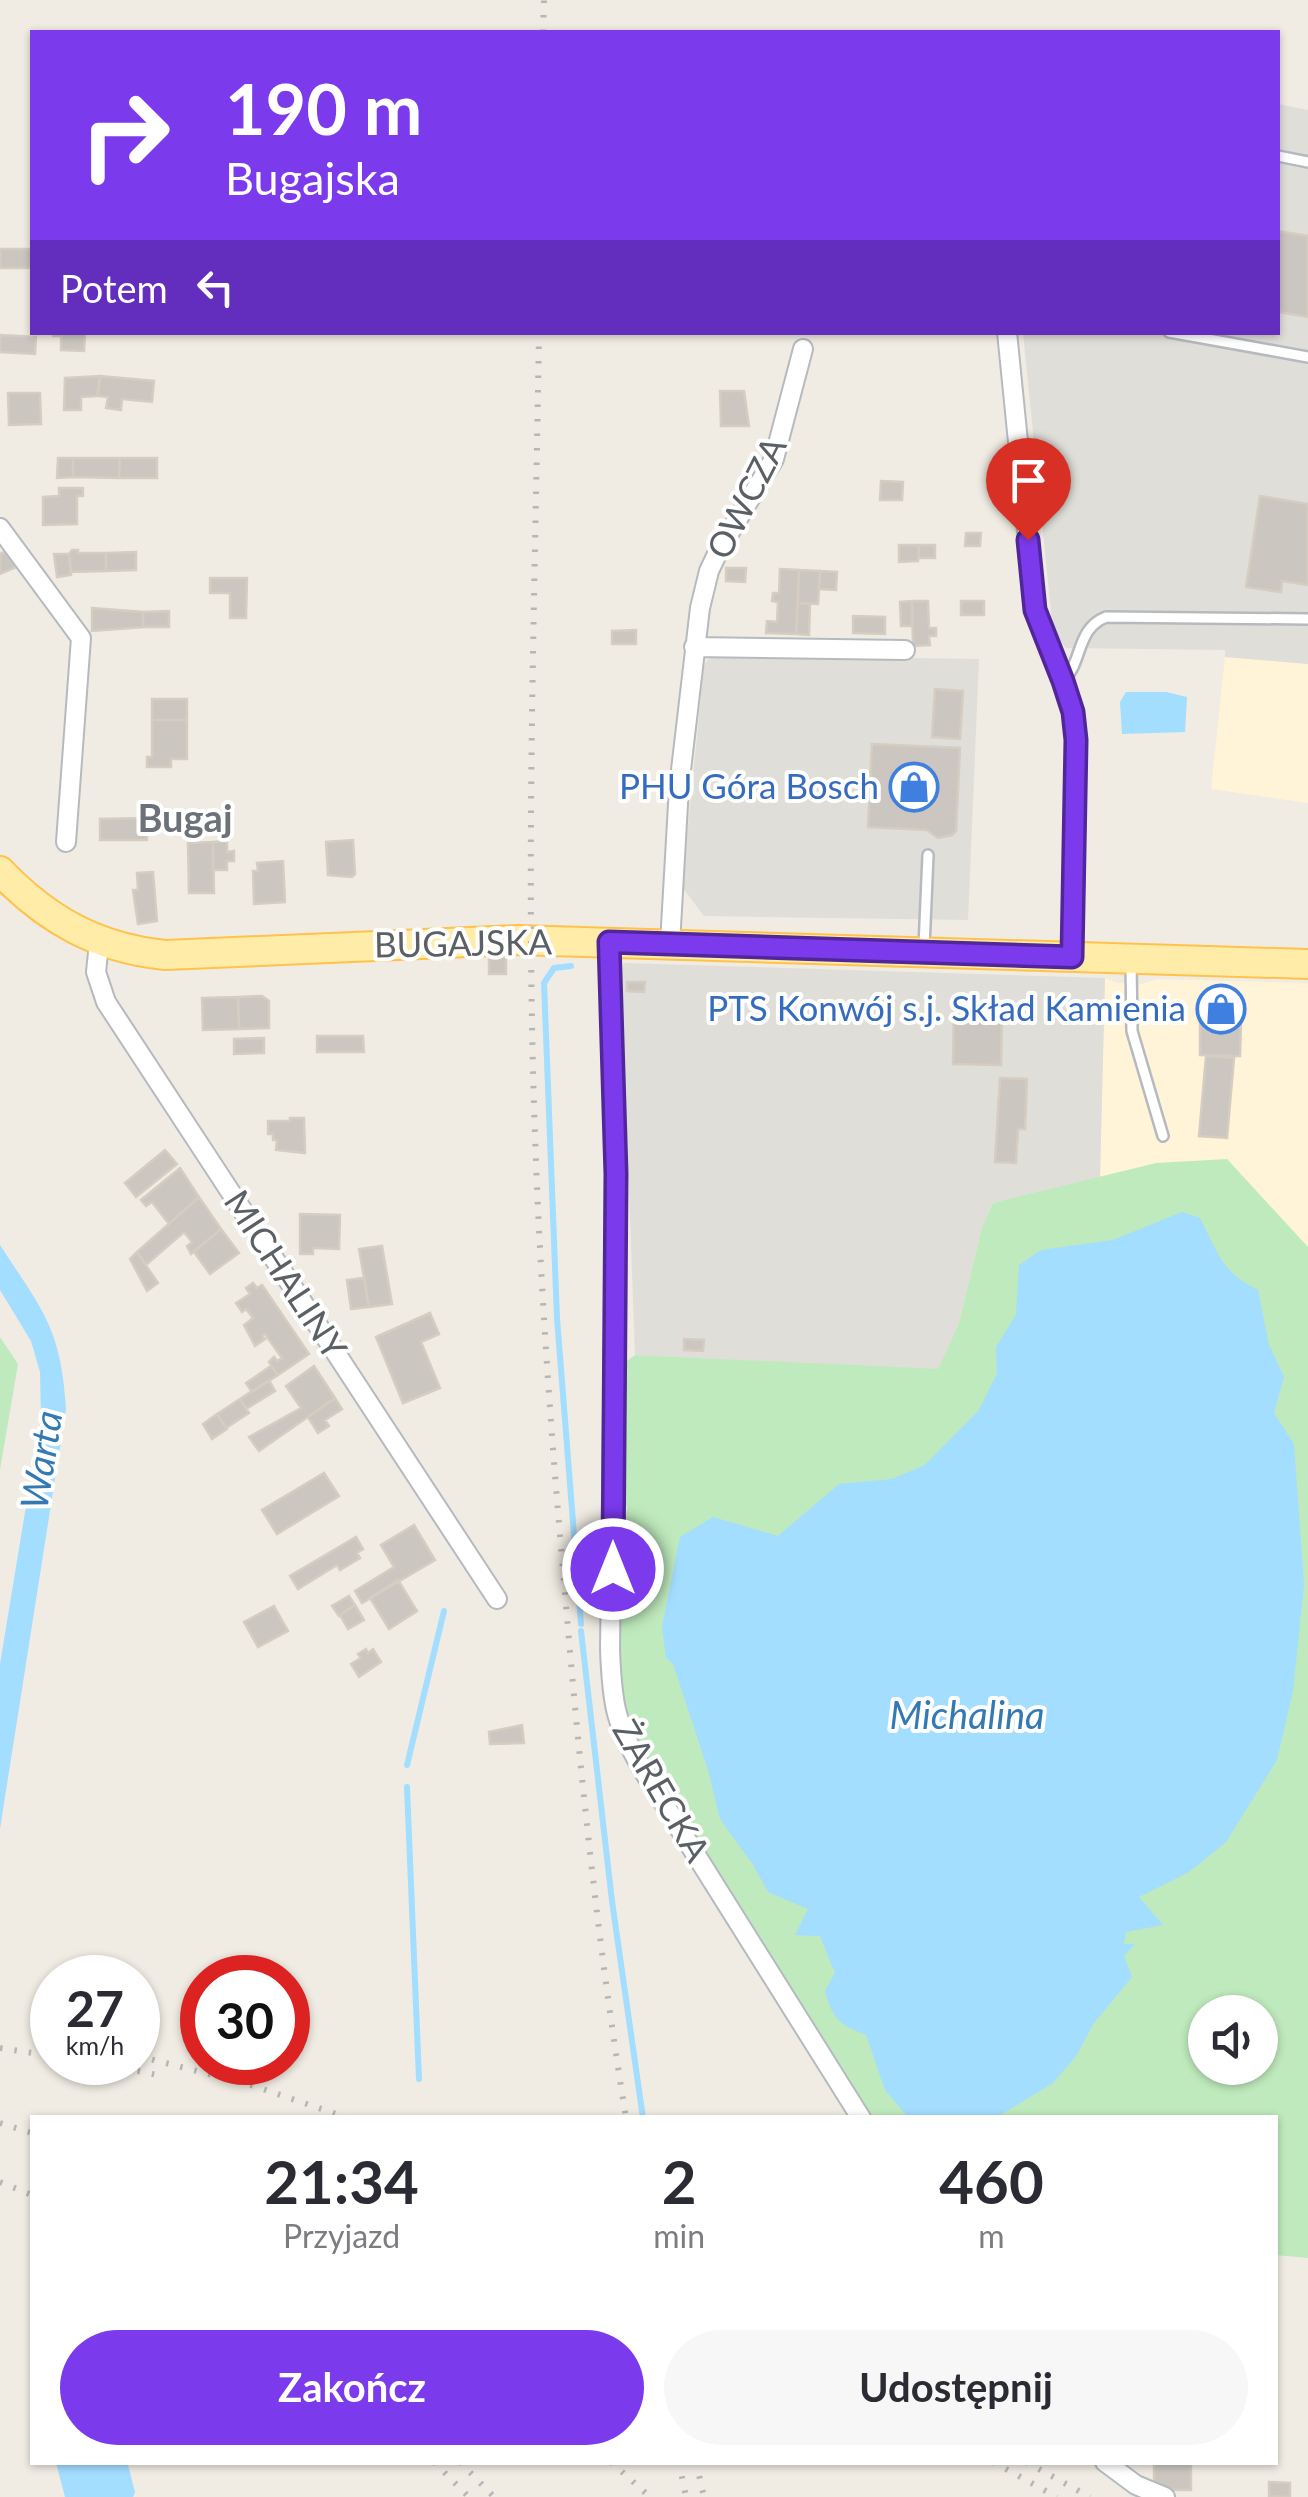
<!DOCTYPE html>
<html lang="pl">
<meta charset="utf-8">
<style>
:root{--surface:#fff;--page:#f7f7f7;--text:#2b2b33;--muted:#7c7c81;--accent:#7c3aed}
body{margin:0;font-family:Lato,sans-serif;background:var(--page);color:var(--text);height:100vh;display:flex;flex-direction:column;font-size:38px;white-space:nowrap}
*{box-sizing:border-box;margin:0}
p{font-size:32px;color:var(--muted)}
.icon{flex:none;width:55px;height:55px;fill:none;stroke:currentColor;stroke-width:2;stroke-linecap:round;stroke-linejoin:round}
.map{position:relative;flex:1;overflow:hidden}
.drawer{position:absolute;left:30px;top:2115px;width:1248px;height:350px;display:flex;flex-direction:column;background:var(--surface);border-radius:0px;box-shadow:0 2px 8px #0004}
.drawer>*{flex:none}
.guide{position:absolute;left:30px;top:30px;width:1250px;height:305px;border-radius:0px;box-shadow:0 2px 8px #0004;background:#7c3aed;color:#fff;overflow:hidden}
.tools{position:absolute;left:1188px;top:1995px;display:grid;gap:20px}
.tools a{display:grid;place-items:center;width:90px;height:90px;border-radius:50%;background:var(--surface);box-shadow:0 2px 8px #0004;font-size:50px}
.speed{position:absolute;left:30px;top:1955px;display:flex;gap:20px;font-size:50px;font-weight:700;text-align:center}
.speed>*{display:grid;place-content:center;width:130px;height:130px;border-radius:50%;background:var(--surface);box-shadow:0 2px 8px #0004;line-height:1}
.speed small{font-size:25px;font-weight:400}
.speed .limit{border:15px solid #d22;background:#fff;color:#111}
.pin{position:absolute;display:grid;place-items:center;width:85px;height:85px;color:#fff;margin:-102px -42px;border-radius:50% 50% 50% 0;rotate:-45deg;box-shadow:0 0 10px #0007}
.pin .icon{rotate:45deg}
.me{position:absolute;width:110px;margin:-55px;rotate:0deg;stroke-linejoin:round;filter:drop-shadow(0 0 8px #0008)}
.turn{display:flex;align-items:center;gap:35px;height:210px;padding:0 30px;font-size:45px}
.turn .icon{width:130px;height:130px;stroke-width:2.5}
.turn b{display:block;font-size:70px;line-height:85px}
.then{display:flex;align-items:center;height:95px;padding:0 30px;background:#0003;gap:20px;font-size:38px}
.eta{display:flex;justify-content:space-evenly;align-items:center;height:170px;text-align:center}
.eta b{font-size:60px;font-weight:700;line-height:70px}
.primary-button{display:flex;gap:20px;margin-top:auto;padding:20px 30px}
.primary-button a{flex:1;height:115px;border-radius:60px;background:var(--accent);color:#fff;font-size:40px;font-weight:700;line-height:115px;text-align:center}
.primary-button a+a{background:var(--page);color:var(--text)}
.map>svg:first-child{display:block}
</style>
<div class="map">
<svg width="1308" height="2497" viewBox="0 0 1308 2497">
<rect width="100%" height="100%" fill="#f0ece3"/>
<path fill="#fff4d8" d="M1225 657 1308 664V803L1211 789Z
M1105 978 1117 983 1142 984 1157 979 1308 983V1247L1227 1159 1100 1179Z"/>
<path fill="#e0ded8" d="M1278 104 1308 110V664L1225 657V650L1066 648 1053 632 1023 333 1278 332Z
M712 655 979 659 968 920 704 916 682 887 704 665Z
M624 963 1105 978 1100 1179 993 1203 982 1227 959 1323 938 1370 635 1355 621 971Z"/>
<path fill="#bfeabd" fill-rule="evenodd" d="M1227 1159 1308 1247V2258L1275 2255V2118L868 2117 635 1745 622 1709 620 1646 627 1506 613 1504 615 1370 635 1355 938 1369 959 1323 982 1227 993 1203 1156 1163ZM1205 2012H1260V2068H1205Z
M0 1337 18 1364 0 1470Z"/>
<path fill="#a3ddff" d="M1126 692H1166L1187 697 1185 732 1122 734 1120 702Z
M1182 1212 1200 1218C1218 1253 1221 1272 1258 1290L1269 1345 1284 1377 1274 1413 1294 1444 1304 1585 1293 1691 1277 1760 1226 1842 1189 1872 1139 1897 1163 1925 1126 1932 1124 1944H1135L1124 1956 1132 1977 1094 2023 1076 2056 1053 2083 997 2117H908L885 2090 866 2035C839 2024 833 2020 825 1991L835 1973 820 1936 795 1935 808 1909 768 1892 753 1865 720 1819 708 1770 673 1664 666 1658 662 1627 680 1537 713 1517 778 1536 839 1484 892 1479 925 1465 979 1410 997 1373 996 1347 1016 1315 1019 1265 1041 1250 1113 1240Z
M0 1245C43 1311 61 1328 66 1409L0 1829V1664L41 1415 40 1372 31 1341 0 1290Z
M120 2463 128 2465 135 2492 133 2497H65L56 2463Z"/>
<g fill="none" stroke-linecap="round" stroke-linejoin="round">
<path stroke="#a3ddff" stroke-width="6" d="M571 966 554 968 544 983 557 1318 581 1624
M581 1631 612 1901 643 2118
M407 1765 444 1611
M407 1787 419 2079"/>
</g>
<path fill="#cbc6c0" stroke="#d5cdc1" stroke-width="2.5" d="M1278 231 1308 236V317L1278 312Z
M0 249H32V268H0Z
M53 332H85L84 351 61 350V336H53Z
M0 335 36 337 35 354 0 352Z
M100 376 154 381 152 402 122 399 121 410 106 408 108 397 98 396Z
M100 376 97 396 81 397V410H64L65 378Z
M720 391H744L749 426H721Z
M8 393H40L41 424 9 425Z
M58 458H73V477L57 478Z
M73 458H120L119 478 73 477Z
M120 458H157V478H119Z
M881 481 903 482 902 500H880Z
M59 488H83V496H77V524L43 525V497L59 496Z
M1260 496 1308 504V585L1282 581 1281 592 1246 587Z
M966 533H981L980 546H965Z
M899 545H919L918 561 899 562Z
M919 545H935V558H919Z
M13 548 21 565 0 574V554Z
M72 550H78V553H106V571L71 572 69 554Z
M136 552V570L106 571V553Z
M54 554H69L71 575 57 577Z
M726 568H746L745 582 726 581Z
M780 569 799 570 796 634 766 633 767 621 777 622 778 602 772 601 773 593H779Z
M799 570 820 571 818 604 798 603Z
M820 571 837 572 836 590 819 589Z
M210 578H247L246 618H230V593H210Z
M912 601V626H901L900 602Z
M912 601H928L929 628H936V636H929L930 645 913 646Z
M961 601H984V615H961Z
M798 603 810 604 809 635 796 634Z
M92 608 143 612V627L92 631Z
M169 611V627H143V612Z
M853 616 885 617V634L853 633Z
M636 630V644H612V631Z
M935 689 963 691 960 739 932 737Z
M152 699H187V720H152Z
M152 720H187V759H171V767H147V757H152Z
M872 744 960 748 956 831 952 835 938 838 927 830 868 827Z
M147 818V840H100V819Z
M353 840 355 874 352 877 328 875 326 842Z
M227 841V852L234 851V861H227V870H213V842Z
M213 842 214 893H189L188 843Z
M283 861 285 902 254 904 253 871H258L257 863Z
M153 872 157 921 138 924 133 890H138L137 873Z
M489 957H506V974H489Z
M627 982H645L644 992 627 991Z
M262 996 269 1001V1028L239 1029 238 997Z
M238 997 239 1029 203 1030 202 998Z
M1201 999 1242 1000 1241 1020 1200 1019Z
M954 1010 1002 1012 1001 1065 953 1064Z
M1200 1019 1241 1020 1240 1056 1200 1055Z
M317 1036H363L364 1052H317Z
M264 1038V1053L234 1054V1039Z
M1206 1056 1234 1058 1227 1138 1199 1136Z
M1000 1078 1027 1079 1025 1129H1018L1016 1163 995 1162Z
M290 1118H304L305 1153 276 1150 277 1140H273V1134H268V1121H290Z
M165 1150 177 1164 136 1197 125 1183Z
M180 1168 199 1197 169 1224 152 1202 146 1206 141 1200Z
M199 1197 221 1229 191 1254 187 1246 192 1242 184 1232 146 1265 137 1252Z
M300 1214 340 1215 339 1249 313 1248V1254H300Z
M221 1229 239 1253 210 1274 194 1252Z
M382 1246 392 1304 369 1307 359 1249Z
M137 1252 158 1283 147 1291 130 1259Z
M364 1278 369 1307 351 1309 347 1280Z
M253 1283 257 1288 262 1285 309 1354 278 1375 269 1362 274 1357 277 1361 282 1358 265 1334 262 1336 265 1339 255 1346 244 1325 253 1318 246 1309 242 1312 236 1303 250 1294 246 1288Z
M430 1313 439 1334 421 1342 440 1388 403 1403 376 1337Z
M684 1339 704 1340 703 1351 684 1350Z
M271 1366 278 1375 252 1392 246 1383Z
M314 1366 335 1398 259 1451 249 1437 301 1408 286 1386Z
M269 1380 275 1391 246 1409 240 1399Z
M335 1398 342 1409 325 1420 329 1426 318 1433 308 1417Z
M240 1399 249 1413 226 1428 217 1414Z
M217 1414 227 1429 212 1439 203 1424Z
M324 1473 339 1496 277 1534 262 1510Z
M414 1525 435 1560 362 1603 355 1591 394 1567 381 1545Z
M356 1537 363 1549 357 1553 360 1558 340 1570 337 1565 298 1589 290 1576Z
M398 1580 417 1611 389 1629 370 1598Z
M349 1596 355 1605 339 1616 332 1606Z
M355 1605 364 1620 348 1629 340 1615Z
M274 1606 288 1631 258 1647 244 1622Z
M366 1649 368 1653 373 1649 381 1662 359 1677 351 1664 361 1658 358 1654Z
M522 1725 524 1743 490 1744 489 1732Z
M1154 2462H1198L1191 2464V2490H1154Z
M1269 2482 1290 2483V2497L1269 2496Z"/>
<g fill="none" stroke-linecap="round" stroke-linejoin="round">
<g stroke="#b6babf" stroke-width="14">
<path id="lane" d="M1278 156 1308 162
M1169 332 1308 357
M1064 680C1083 661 1076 629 1106 617L1308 619
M924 947 928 855
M1131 962 1132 1031 1163 1136"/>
</g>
<g stroke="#b6babf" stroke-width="22">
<path id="street" d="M1007 332 1035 611 1063 681 1073 712 1076 740 1072 957
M0 528 81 638 66 842
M694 647 905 650
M609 942 616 1174 610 1649C612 1705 615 1723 644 1772L861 2118
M99 943 96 972 106 1002 497 1599
M670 944 679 787 700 608 709 571 719 550 774 459 803 349
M1105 2462 1136 2485 1165 2497"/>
</g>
<g stroke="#ffc24c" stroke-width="32">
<path id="primary" d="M0 871C47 920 97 948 165 955L518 940 1308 964"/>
</g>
<use href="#lane" stroke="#fff" stroke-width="9"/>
<use href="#street" stroke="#fff" stroke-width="18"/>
<use href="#primary" stroke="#ffeca8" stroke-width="28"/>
<path stroke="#b5b6b6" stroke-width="6" stroke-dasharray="2.5 12" stroke-linecap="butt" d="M543 32 544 0
M539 332C535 590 526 848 534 1106 539 1265 550 1423 564 1582 579 1761 597 1940 626 2118
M0 2048 52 2056
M138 2056 248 2084 348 2118
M95 2062 157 2075
M0 2123 32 2133
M0 2182 32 2195
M434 2462 469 2497
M460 2462 494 2497
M611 2462 650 2497
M679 2462 686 2497
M696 2462 704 2497
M993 2462 1057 2497
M1026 2462 1090 2497"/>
</g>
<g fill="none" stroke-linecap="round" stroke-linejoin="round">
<g stroke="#51269a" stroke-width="25">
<path id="route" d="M613 1569 616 1174 609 942 1072 957 1076 740 1073 712 1063 681 1035 610 1028 540"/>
</g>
<use href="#route" stroke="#7c3aed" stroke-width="18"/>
</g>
<defs>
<g id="shop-ring" transform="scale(2.5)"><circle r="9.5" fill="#fff" stroke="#3f7fe0" stroke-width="1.5"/><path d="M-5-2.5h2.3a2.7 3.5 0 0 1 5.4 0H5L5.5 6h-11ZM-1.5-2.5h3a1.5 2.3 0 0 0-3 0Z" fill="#3f7fe0"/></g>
</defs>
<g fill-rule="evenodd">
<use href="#shop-ring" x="914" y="787"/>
<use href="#shop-ring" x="1221" y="1009"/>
</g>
<g text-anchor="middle" stroke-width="8" stroke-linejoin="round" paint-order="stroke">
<g font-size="35" fill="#5b6065" stroke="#fff">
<text transform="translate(747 498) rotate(-63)" y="12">OWCZA</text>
<text transform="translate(463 944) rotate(-1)" y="12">BUGAJSKA</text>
<text transform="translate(285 1275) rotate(57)" y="12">MICHALINY</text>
<text transform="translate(661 1791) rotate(60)" y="12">ŻARECKA</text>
</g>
<g font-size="35" fill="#366cbe" stroke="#fff" text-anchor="end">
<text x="879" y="799">PHU Góra Bosch</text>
<text x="1186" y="1021">PTS Konwój s.j. Skład Kamienia</text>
</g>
<g font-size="38" font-weight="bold" fill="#6c7278" stroke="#fff">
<text x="185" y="832">Bugaj</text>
</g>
<g font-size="38" font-style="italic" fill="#337ab3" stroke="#fff">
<text transform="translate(42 1460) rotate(-81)" y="13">Warta</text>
<text x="967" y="1729">Michalina</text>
</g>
</g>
</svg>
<div class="tools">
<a><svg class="icon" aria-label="sound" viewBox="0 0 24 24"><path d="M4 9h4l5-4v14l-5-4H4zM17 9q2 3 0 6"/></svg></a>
</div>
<div class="speed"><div>27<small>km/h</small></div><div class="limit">30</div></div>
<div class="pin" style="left:1028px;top:540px;background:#d93025"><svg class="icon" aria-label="arrive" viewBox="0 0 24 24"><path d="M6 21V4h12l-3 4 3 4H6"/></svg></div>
<svg class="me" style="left:613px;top:1569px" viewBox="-20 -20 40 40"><circle r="17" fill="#7c3aed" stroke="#fff" stroke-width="3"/><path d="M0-11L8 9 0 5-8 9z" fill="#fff"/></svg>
<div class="guide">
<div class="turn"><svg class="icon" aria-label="right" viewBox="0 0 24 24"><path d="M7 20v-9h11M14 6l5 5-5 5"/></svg><div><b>190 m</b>Bugajska</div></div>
<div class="then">Potem<svg class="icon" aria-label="left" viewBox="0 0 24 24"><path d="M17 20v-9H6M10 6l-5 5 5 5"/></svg></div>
</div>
<section class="drawer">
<div class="eta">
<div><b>21:34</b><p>Przyjazd</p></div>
<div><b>2</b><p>min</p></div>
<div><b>460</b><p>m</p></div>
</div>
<div class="primary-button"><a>Zakończ</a><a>Udostępnij</a></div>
</section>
</div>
